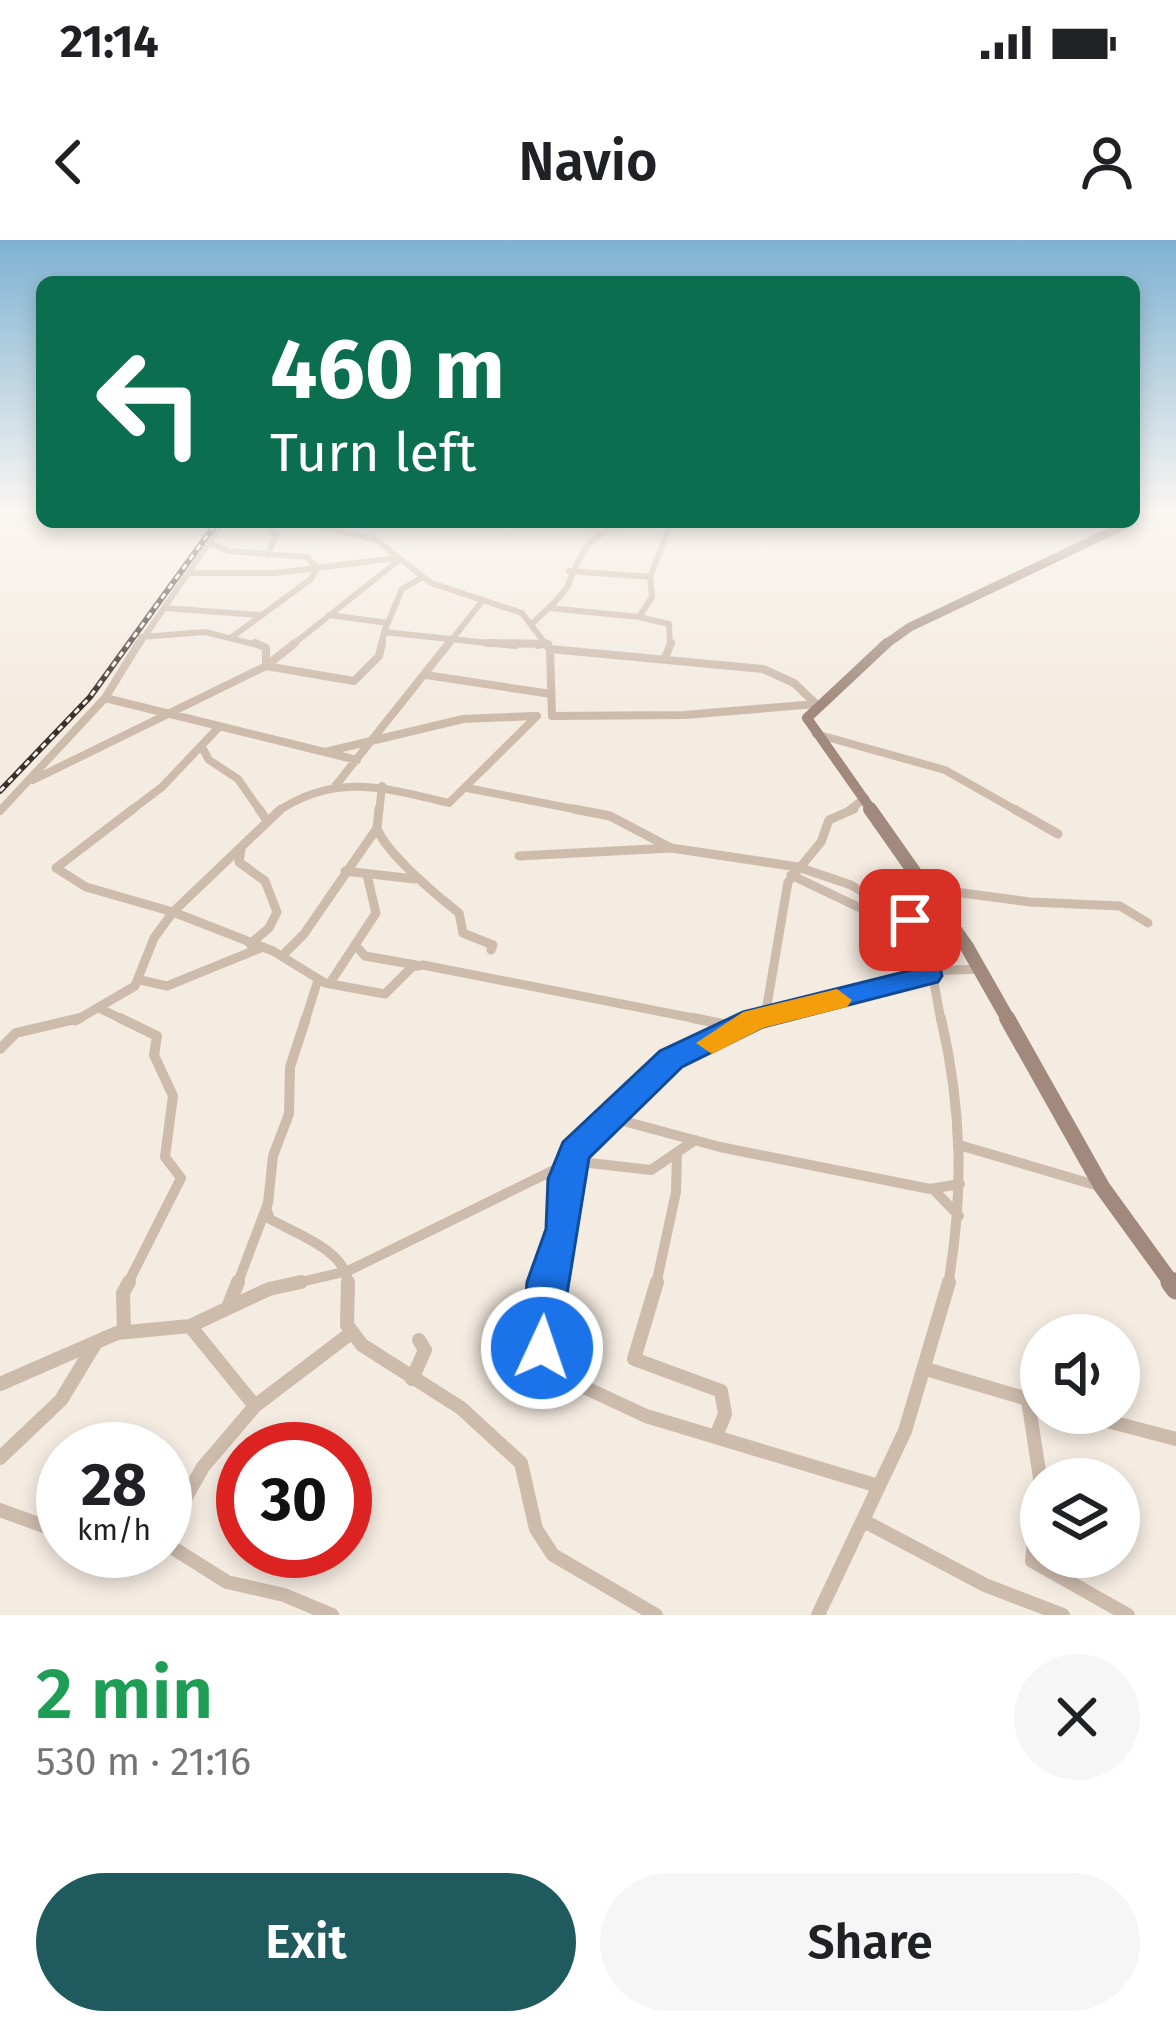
<!DOCTYPE html>
<meta charset="utf-8">
<style>
:root{--surface:#fff;--page:#f6f6f6;--text:#202124;--muted:#757577;--accent:#1f5a5e}
body{margin:0;font-family:"Fira Sans",sans-serif;background:var(--page);color:var(--text);height:100vh;display:flex;flex-direction:column;font-size:45px;white-space:nowrap}
*{box-sizing:border-box;margin:0}
p{font-size:39px;color:var(--muted)}
.icon{flex:none;width:66px;height:66px;fill:none;stroke:currentColor;stroke-width:2;stroke-linecap:round;stroke-linejoin:round}
.map{position:relative;height:1375px;overflow:hidden}
.panel{display:flex;flex-direction:column;background:var(--surface);flex:1}
.panel>*{flex:none}
.top-card{position:absolute;left:36px;top:36px;width:1104px;height:252px;border-radius:18px;box-shadow:0 6px 18px #0003;background:#0b6e4f;color:#fff;overflow:hidden}
.controls{position:absolute;left:1020px;top:1074px;display:grid;gap:24px}
.controls a{display:grid;place-items:center;width:120px;height:120px;border-radius:50%;background:var(--surface);box-shadow:0 6px 18px #0003;font-size:60px}
.speed{position:absolute;left:36px;top:1182px;display:flex;gap:24px;font-size:60px;font-weight:700;text-align:center}
.speed>*{display:grid;place-content:center;width:156px;height:156px;border-radius:50%;background:var(--surface);box-shadow:0 6px 18px #0003;line-height:1}
.speed small{font-size:30px;font-weight:400}
.speed .limit{border:18px solid #d22;background:#fff;color:#111}
.pin{position:absolute;display:grid;place-items:center;width:102px;height:102px;color:#fff;margin:-51px;border-radius:24px;box-shadow:0 6px 18px #0006}
.me{position:absolute;width:132px;margin:-66px;rotate:3deg;stroke-linejoin:round;filter:drop-shadow(0 0 9px #0008)}
.turn{display:flex;align-items:center;gap:42px;height:252px;padding:0 36px;font-size:54px}
.turn .icon{width:156px;height:156px;stroke-width:2.5}
.turn b{display:block;font-size:84px;line-height:102px}
.round{display:grid;place-items:center;flex:none;width:126px;height:126px;border-radius:63px;background:var(--page)}
.overview{display:flex;align-items:center;justify-content:space-between;height:204px;padding:0 36px}
h1{font-size:72px;font-weight:600;line-height:90px;color:#1e9e55}
.primary-button{display:flex;gap:24px;margin-top:auto;padding:24px 36px}
.primary-button a{flex:1;height:138px;border-radius:72px;background:var(--accent);color:#fff;font-size:48px;font-weight:600;line-height:138px;text-align:center}
.primary-button a+a{background:var(--page);color:var(--text)}
.status{display:flex;justify-content:space-between;align-items:center;height:84px;padding:0 60px;background:var(--surface);direction:ltr}
.status svg{height:33px;fill:currentColor}
header{display:flex;justify-content:space-between;align-items:center;height:156px;padding:0 36px;background:var(--surface);font-size:54px;font-weight:600}
.map>svg:first-child{display:block}
</style>
<div class="status"><b>21:14</b><svg viewBox="0 0 49 12"><path d="M0 12V9h3v3zM5 12V6h3v6zM10 12V3h3v9zM15 12V0h3v12zM26 1h20v11H26zM47 4h2v5h-2z"/></svg></div>
<header><svg class="icon" aria-label="back" viewBox="0 0 24 24"><path d="M15 5l-7 7 7 7"/></svg>Navio<svg class="icon" aria-label="person" viewBox="0 0 24 24"><circle cx="12" cy="8" r="4"/><path d="M4 21q1-7 8-7t8 7"/></svg></header>
<div class="map">
<svg width="1176" height="1375" viewBox="0 0 1176 1375">
<rect width="100%" height="100%" fill="#f4ebe1"/>
<g fill="none" stroke-linecap="round" stroke-linejoin="round">
<path stroke="#cdbbac" stroke-width="6" d="M256 282 276 294 268 315
M297 282 375 299 431 343 522 373 547 406
M578 282 602 293
M208 302 228 311 307 317 317 328
M569 331 650 337 671 282
M187 333H276L396 318
M650 337 652 357 639 377 669 384 670 406
M421 338 402 349 384 392 516 406
M164 368 260 375
M549 368 639 377
M329 375 388 383
M534 382C543 372 563 357 568 345 588 297 592 291 646 282
M141 397 205 392 261 406
M232 397 311 339 317 328
M138 406 223 282
M291 406 399 320
M381 406 384 392
M447 406 483 360
M537 406 548 404"/>
<path stroke="#cdbbac" stroke-width="8" d="M255 403 266 408V426L354 441 379 416 382 403
M487 403 548 404
M545 403 550 409 552 476 685 475 816 464
M550 409 763 429 794 443 816 464
M665 418 671 403
M426 435 551 454
M105 458 357 520
M816 494 945 530 1019 572
M203 509 209 520 238 539 261 572
M325 512 463 479 535 476
M33 540 266 426 295 403
M336 545 449 403
M467 548 589 572
M0 571 105 458 139 403
M129 572 162 547 219 487
M277 572C335 532 386 548 449 563L537 476
M379 572 382 546
M847 572 865 558"/>
<path stroke="#cdbbac" stroke-width="9" d="M133 569 56 628 86 647 173 672 273 711 325 743 385 754 412 727 423 725 708 781
M259 569 266 579
M574 569 610 576 671 608
M1014 569 1058 594
M377 588C385 612 437 656 459 673L463 693 493 705 491 710
M241 609 239 622 265 641 277 672 269 688 250 704
M519 616 671 608 798 627 851 645 917 684
M345 631 414 639
M914 633 941 781
M791 635 919 696
M925 648 1030 662 1120 666 1148 683
M356 706 365 716 416 725
M282 716 304 694 377 588 379 569
M927 731 981 729
M140 740 167 746 263 707
M330 743 376 673 367 635
M101 769 126 781
M765 777 788 642 821 602 829 580 854 569
M75 781 135 746 154 698 173 672 281 569
M305 781 318 740
M750 781 928 736"/>
<path stroke="#cdbbac" stroke-width="10" d="M120 778 157 796 154 815 173 856 165 917 181 938 127 1045
M693 778 738 787
M941 778C962 869 964 953 948 1045
M0 809 16 793 80 778
M612 878 720 907 930 949 960 944
M959 905 1102 947
M572 921 651 930 695 900
M934 950 959 976
M266 968 270 979C296 994 348 1011 348 1045
M237 1045 268 963 273 916 289 874 290 827 306 778
M288 1045 348 1031 554 930 671 819 758 778
M546 1045 564 989 573 915
M656 1045 676 952 677 913"/>
<path stroke="#cdbbac" stroke-width="14" d="M348 1042 347 1085 362 1105 461 1168 521 1223 536 1289 553 1315 656 1375
M546 1042 541 1127 646 1176 878 1246
M657 1042 634 1119 721 1151 725 1174 716 1196
M228 1067 238 1042
M190 1086 255 1166
M124 1092 123 1053 129 1042
M926 1129 1041 1163
M412 1139 425 1110 419 1100
M0 1144 117 1093 190 1086 269 1049 301 1042
M1028 1160 1040 1238 1032 1321 1128 1375
M1077 1173 1176 1199
M0 1218 61 1160 95 1104
M0 1270 63 1293
M864 1281 985 1345 1063 1375
M165 1294 203 1227 255 1166 351 1093
M165 1303 227 1342 284 1355 332 1375
M103 1311H131
M818 1375 905 1191 949 1042"/>
<path stroke="#a18a7d" stroke-width="9" d="M883 406 910 387 1131 282"/>
<path stroke="#a18a7d" stroke-width="10" d="M873 572 807 478 887 403"/>
<path stroke="#a18a7d" stroke-width="14" d="M870 569 967 707 1009 781"/>
<path stroke="#a18a7d" stroke-width="16" d="M1007 778 1102 947 1173 1045"/>
<path stroke="#a18a7d" stroke-width="21" d="M1171 1042 1176 1049"/>
<g stroke="#3b302b" stroke-width="6">
<path id="rail" d="M0 551 90 457 217 282"/>
</g>
<use href="#rail" stroke="#fbf5ee" stroke-width="3" stroke-dasharray="6" stroke-linecap="butt"/>
</g>
<linearGradient id="sky" x2="0" y2="1"><stop stop-color="#7eb2d2"/><stop offset="0.58" stop-color="#faf6f2"/><stop offset="1" stop-color="#faf6f2" stop-opacity="0"/></linearGradient>
<rect width="1176" height="465" fill="url(#sky)"/>
<path fill="#1a73e8" stroke="#114b97" stroke-width="3" d="M910 671 931 684 942 736 938 742 763 787 682 827 589 918 556 1122 542 1127 527 1122 522 1108 527 1042 546 989 548 939 563 902 660 811 743 772 912 730 904 688 896 680Z"/>
<path fill="#f59e0b" d="M837 749 852 760 847 767 763 788 712 814 696 803 743 772Z"/>
</svg>
<div class="controls">
<a><svg class="icon" aria-label="sound" viewBox="0 0 24 24"><path d="M4 9h4l5-4v14l-5-4H4zM17 9q2 3 0 6"/></svg></a>
<a><svg class="icon" aria-label="layers" viewBox="0 0 24 24"><path d="M12 4l9 5-9 5-9-5zM3 14l9 5 9-5"/></svg></a>
</div>
<div class="speed"><div>28<small>km/h</small></div><div class="limit">30</div></div>
<div class="pin" style="left:910px;top:680px;background:#d93025"><svg class="icon" aria-label="arrive" viewBox="0 0 24 24"><path d="M6 21V4h12l-3 4 3 4H6"/></svg></div>
<svg class="me" style="left:542px;top:1108px" viewBox="-20 -20 40 40"><circle r="17" fill="#1a73e8" stroke="#fff" stroke-width="3"/><path d="M0-11L8 9 0 5-8 9z" fill="#fff"/></svg>
<div class="top-card">
<div class="turn"><svg class="icon" aria-label="left" viewBox="0 0 24 24"><path d="M17 20v-9H6M10 6l-5 5 5 5"/></svg><div><b>460 m</b>Turn left</div></div>
</div>
</div>
<section class="panel">
<div class="overview"><div><h1>2 min</h1><p>530 m · 21:16</p></div><a class="round"><svg class="icon" aria-label="close" viewBox="0 0 24 24"><path d="M6 6l12 12M18 6L6 18"/></svg></a></div>
<div class="primary-button"><a>Exit</a><a>Share</a></div>
</section>
